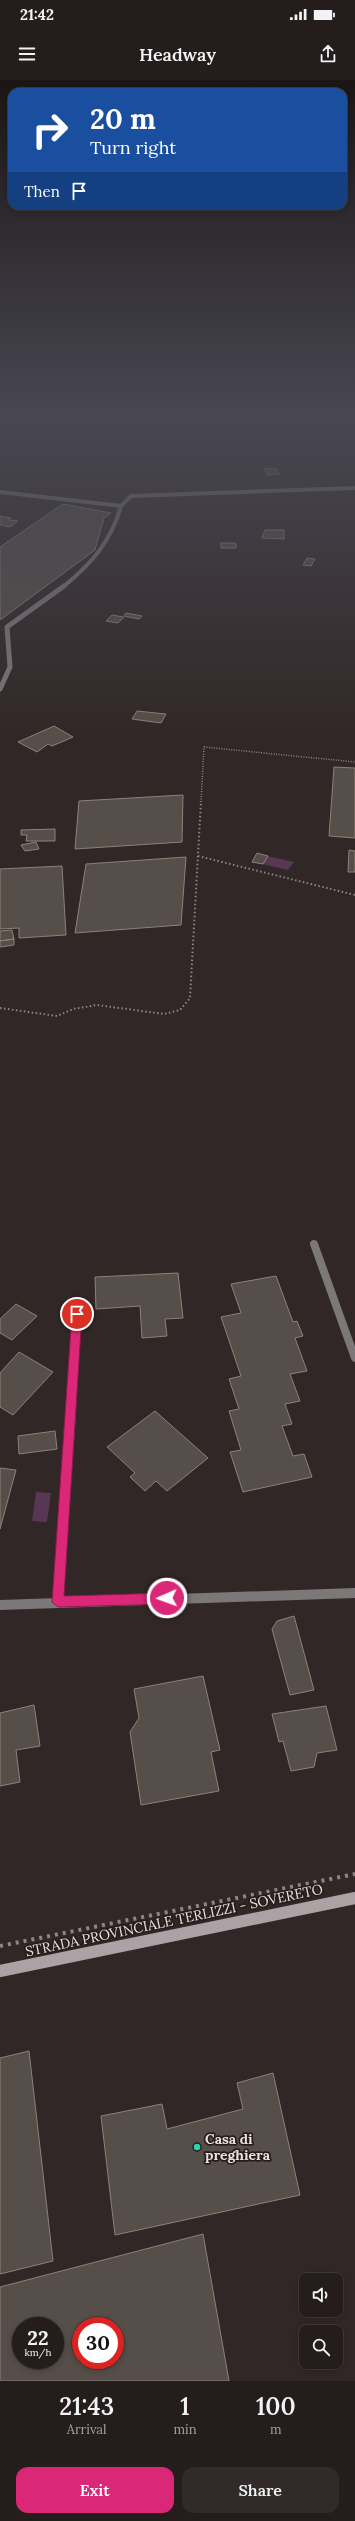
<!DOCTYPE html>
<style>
:root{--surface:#251d1c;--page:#312a29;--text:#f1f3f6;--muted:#a3a2a3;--line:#423b3b;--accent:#db2777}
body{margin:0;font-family:Lora,serif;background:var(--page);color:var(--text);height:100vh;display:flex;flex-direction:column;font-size:15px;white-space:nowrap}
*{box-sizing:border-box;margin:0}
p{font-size:13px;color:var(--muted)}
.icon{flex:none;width:22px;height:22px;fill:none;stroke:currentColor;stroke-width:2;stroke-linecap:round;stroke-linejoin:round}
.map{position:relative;height:2301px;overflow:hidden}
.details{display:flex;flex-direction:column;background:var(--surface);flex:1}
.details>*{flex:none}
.hud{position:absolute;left:8px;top:8px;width:339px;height:122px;border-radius:12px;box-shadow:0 2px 6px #0003,0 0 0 1px var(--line);background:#1a4fa0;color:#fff;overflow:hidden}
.buttons{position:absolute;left:299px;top:2193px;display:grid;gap:8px}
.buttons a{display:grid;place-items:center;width:44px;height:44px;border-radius:8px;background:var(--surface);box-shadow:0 2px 6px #0003,0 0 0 1px var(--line);font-size:20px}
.speed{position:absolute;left:12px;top:2237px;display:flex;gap:8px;font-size:20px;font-weight:700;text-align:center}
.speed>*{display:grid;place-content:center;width:52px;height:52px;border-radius:50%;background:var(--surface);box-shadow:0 2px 6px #0003,0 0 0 1px var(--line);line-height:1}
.speed small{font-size:10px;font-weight:400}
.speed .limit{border:6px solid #d22;background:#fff;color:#111}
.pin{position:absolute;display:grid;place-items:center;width:34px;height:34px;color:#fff;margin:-17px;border:2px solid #fff;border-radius:50%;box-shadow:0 1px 4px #0007}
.me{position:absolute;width:44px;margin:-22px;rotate:268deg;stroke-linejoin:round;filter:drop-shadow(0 0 3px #0008)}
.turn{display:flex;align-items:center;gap:14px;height:84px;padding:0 16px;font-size:18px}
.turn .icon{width:52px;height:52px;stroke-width:2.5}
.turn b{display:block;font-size:28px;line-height:34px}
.then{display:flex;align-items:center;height:38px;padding:0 16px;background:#0003;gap:8px;font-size:15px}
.eta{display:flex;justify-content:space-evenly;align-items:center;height:68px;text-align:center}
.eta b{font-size:24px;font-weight:600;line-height:28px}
.action{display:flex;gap:8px;margin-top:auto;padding:8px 16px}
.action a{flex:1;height:46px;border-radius:12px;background:var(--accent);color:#fff;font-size:16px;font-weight:600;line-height:46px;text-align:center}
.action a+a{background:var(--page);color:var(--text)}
.status{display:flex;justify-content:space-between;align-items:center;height:28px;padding:0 20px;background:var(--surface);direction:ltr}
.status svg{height:11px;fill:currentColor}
header{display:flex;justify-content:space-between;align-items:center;height:52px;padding:0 16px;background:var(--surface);font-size:18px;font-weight:600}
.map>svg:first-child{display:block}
</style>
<div class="status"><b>21:42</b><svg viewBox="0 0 49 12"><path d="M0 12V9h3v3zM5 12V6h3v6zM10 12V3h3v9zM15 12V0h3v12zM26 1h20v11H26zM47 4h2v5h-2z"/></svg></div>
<header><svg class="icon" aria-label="menu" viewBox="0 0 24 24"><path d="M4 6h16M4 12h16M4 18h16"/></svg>Headway<svg class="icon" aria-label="share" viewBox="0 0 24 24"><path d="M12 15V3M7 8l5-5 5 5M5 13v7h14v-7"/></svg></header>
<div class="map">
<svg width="355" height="2301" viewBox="0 0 355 2301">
<rect width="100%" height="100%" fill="#312726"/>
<path fill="#583755" d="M267 776 294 782 288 790 262 784Z
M36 1412 51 1413 47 1442 32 1441Z"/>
<path fill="#564e48" stroke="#8c827c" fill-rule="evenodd" d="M276 388 279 394 267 395 264 389Z
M63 424 111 433 104 438 95 470 0 540V467Z
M0 436 11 438 9 440 18 441 10 447 0 445Z
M265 450H284V459L262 458Z
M221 463H236V468H221Z
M307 478 315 479 311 486 303 485Z
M126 533 142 536 139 539 124 536Z
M112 535 123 537H124L118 543 106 541Z
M137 631 166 634 161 643 132 639Z
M54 646 73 657 52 666 48 664 37 672 18 662Z
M334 687 355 688V758L329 756Z
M183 715 182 762 75 769 79 721Z
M55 749V761H26L27 755H21V750Z
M36 762 39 769 25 771 21 765Z
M349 770 355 771V792H348Z
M257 773 268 776 263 784 252 782Z
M186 777 181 845 75 853 86 784Z
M62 786 66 855 19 858V848L0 849V789Z
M12 850 14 859 0 861V851Z
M14 859V865L0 867V861Z
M178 1193 183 1238 165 1239 167 1256 142 1258 140 1226 96 1229 95 1197Z
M276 1196 293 1242 297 1241 303 1256 295 1258 307 1291 290 1294 300 1321 285 1324 292 1344 282 1346 293 1376 304 1374 312 1397 243 1412 230 1372 241 1370 229 1331 239 1329 229 1299 241 1296 221 1237 241 1233 231 1204Z
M16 1224 37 1236 12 1260 0 1253V1239Z
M19 1272 53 1292 13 1335 0 1327V1293Z
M155 1331 208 1378 167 1411 156 1401 145 1411 130 1397 135 1393 107 1367Z
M55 1351 57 1369 19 1374 18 1356Z
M0 1388 16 1390 0 1449Z
M294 1536 314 1610 290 1615 272 1549 277 1541Z
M203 1596 220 1670 211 1672 219 1711 141 1725 130 1652 139 1638 134 1609Z
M34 1625 40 1666 16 1670 20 1702 0 1706V1633Z
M326 1626 337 1670 317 1673 314 1687 291 1691 283 1661 279 1662 272 1634Z
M29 1971 53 2181 0 2194V1978Z
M273 1993 300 2115 115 2155 101 2036 162 2024 167 2049 243 2029 237 2003Z
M203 2154 229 2301H0V2207ZM21 2246H55V2280H21ZM81 2246H115V2280H81Z"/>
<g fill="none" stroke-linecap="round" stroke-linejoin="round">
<path stroke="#8e8685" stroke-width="1.5" stroke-dasharray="1 1.5" stroke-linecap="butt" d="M201 722 204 667 355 682"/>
<path stroke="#8e8685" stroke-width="2" stroke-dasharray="1.5 2.5" stroke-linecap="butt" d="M198 776 355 815
M0 928 57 936 73 929 97 925 164 934 180 930 190 918 201 721"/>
<path stroke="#8e8685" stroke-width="4" stroke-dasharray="3 5" stroke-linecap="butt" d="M0 1866 355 1794"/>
<path stroke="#7c7778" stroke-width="8" d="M314 1164 355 1278"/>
<path stroke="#7c7778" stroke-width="4" d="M0 412 121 426 131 416 355 408
M63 507C91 484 111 462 121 426"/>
<path stroke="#7c7778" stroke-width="5" d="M0 609 10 587 7 547 64 506"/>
<path stroke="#7c7778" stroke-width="8" d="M70 1333 77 1234"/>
<path stroke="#7c7778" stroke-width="10" d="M58 1522 71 1332
M0 1525 355 1513"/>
<path stroke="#aba2a5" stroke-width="12" d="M0 1891 355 1818"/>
</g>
<linearGradient id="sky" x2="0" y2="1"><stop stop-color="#1b1515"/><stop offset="0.51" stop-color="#484752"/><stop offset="1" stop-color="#484752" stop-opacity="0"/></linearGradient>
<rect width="355" height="658" fill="url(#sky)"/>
<path fill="#db2777" stroke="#8e194d" d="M77 1230 82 1234 64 1516 167 1513 173 1518 167 1524 58 1527 52 1522 72 1234Z"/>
<circle fill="#29d5ad" stroke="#271e1c" stroke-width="1.5" cx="197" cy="2067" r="4"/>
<g text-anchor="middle" stroke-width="3.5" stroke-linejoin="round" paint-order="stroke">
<g font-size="14" fill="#e9e2e1" stroke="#271e1c">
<text transform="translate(174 1840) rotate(-12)" y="5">STRADA PROVINCIALE TERLIZZI - SOVERETO</text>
</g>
<g font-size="14" font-weight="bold" fill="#e9e2e1" stroke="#271e1c" text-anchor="start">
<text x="205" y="2064">Casa di<tspan x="205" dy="16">preghiera</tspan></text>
</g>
</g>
</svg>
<div class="buttons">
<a><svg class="icon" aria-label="sound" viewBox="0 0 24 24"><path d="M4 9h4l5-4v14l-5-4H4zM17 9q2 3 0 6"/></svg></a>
<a><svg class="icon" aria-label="search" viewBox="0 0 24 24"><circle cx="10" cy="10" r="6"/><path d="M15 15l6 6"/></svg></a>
</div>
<div class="speed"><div>22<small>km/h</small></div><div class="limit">30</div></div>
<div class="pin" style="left:77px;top:1234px;background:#d93025"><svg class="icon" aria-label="arrive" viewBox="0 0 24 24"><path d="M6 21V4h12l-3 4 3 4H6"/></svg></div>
<svg class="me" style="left:167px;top:1518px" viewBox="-20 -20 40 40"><circle r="17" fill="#db2777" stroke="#fff" stroke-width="3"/><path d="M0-11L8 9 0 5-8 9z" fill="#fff"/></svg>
<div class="hud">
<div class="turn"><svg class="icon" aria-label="right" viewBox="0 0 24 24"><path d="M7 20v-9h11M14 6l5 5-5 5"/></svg><div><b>20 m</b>Turn right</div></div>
<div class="then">Then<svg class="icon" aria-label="arrive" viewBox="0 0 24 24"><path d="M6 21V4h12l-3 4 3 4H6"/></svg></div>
</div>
</div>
<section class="details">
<div class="eta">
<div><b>21:43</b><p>Arrival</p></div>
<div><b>1</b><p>min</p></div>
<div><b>100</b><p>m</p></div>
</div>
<div class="action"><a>Exit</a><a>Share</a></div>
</section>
